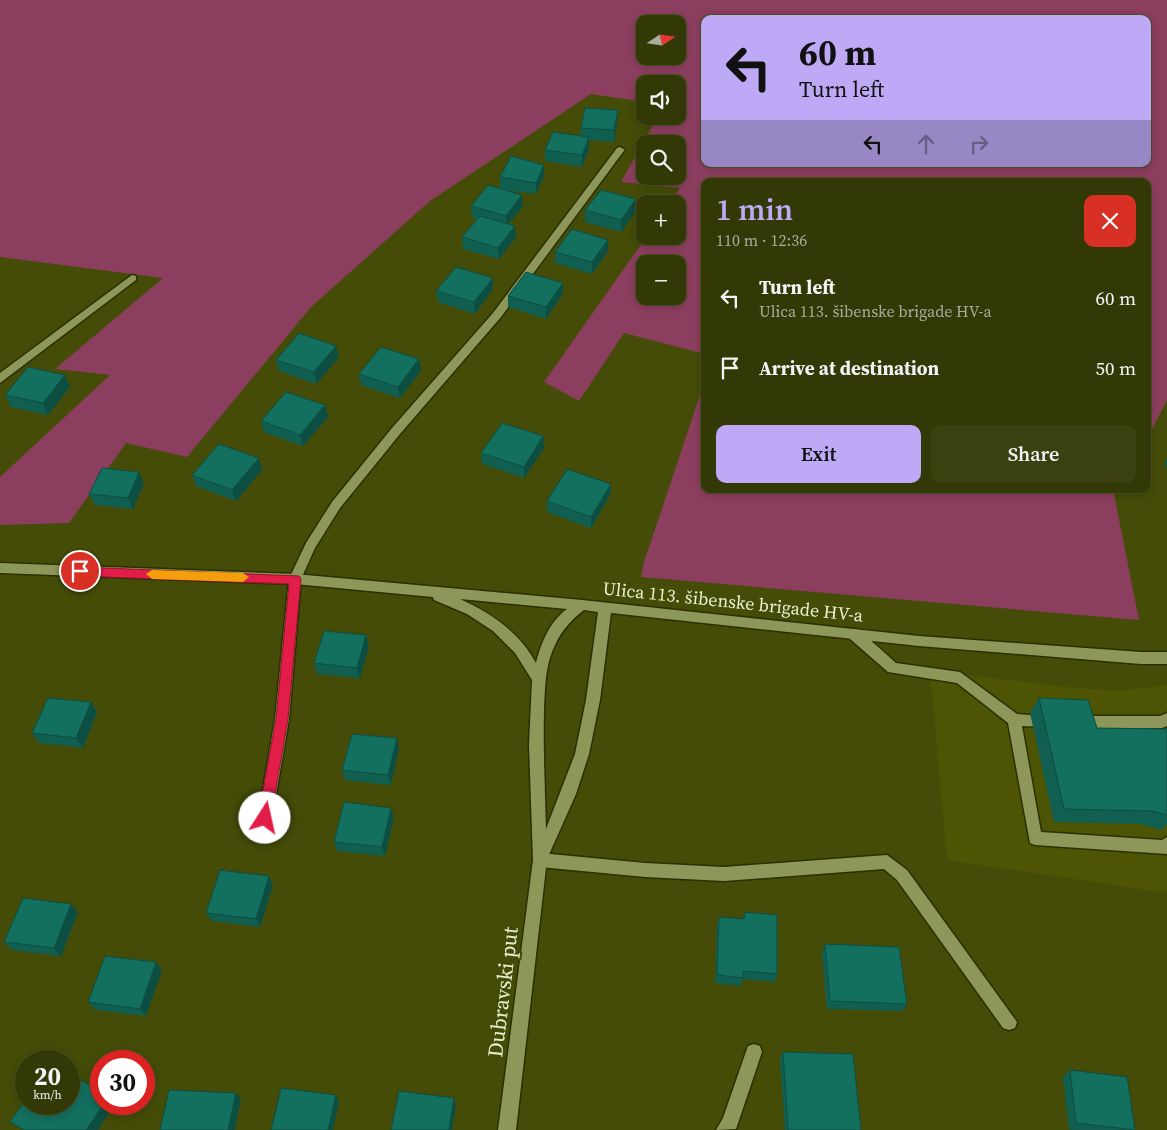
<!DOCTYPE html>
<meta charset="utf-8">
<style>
:root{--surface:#333906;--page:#3b4010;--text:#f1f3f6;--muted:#a9ac9b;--line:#4e5328;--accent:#bda9f5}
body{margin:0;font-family:"Source Serif 4",serif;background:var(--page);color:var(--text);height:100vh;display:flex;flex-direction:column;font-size:19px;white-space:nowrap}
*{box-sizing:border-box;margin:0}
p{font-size:16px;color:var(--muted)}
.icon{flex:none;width:28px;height:28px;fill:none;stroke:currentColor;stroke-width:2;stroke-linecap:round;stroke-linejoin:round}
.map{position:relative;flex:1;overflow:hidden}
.panel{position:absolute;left:701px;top:178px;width:450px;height:315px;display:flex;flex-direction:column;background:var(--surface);border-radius:10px;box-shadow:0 2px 8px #0003,0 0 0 1px var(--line)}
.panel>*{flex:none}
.guide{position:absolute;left:701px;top:15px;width:450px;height:152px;border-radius:10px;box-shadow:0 2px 8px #0003,0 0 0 1px var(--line);background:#bda9f5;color:#111;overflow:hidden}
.needle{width:32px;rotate:77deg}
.buttons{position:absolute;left:636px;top:15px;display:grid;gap:10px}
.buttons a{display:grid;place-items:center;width:50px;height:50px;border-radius:10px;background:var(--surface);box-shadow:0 2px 8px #0003,0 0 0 1px var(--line);font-size:25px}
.speed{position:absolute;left:15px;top:1050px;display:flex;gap:10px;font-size:25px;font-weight:700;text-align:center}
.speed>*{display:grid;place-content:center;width:65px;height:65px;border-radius:50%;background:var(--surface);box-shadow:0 2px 8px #0003,0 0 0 1px var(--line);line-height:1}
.speed small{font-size:12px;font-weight:400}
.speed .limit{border:8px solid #d22;background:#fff;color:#111}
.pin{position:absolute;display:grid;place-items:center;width:42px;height:42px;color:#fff;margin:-21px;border:2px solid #fff;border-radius:50%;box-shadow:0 1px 5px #0007}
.me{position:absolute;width:55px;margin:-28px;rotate:10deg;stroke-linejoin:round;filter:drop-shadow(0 0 4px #0008)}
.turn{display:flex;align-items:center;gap:18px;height:105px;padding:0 15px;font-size:22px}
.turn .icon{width:65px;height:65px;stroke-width:2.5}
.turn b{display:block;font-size:35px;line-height:42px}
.lanes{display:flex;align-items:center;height:48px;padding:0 15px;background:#0003;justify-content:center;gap:25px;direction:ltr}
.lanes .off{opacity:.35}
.round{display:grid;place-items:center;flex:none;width:52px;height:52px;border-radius:10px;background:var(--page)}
.head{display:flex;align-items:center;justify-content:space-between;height:85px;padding:0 15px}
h1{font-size:30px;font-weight:600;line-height:38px;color:var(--accent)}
.action{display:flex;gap:10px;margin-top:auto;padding:10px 15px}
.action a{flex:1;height:58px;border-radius:10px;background:var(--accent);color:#111;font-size:20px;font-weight:600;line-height:58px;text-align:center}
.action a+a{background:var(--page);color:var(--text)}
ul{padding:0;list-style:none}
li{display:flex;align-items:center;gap:15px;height:70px;padding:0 15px}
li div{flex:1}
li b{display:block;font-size:19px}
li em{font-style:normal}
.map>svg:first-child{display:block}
</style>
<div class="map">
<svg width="1167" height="1130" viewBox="0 0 1167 1130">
<rect width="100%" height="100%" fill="#444c08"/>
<path fill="#4d5504" d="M930 671 1076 688 1122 691 1167 685V893L947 860Z"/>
<path fill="#8c3e5e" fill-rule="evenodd" d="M0 0H1167V400L1150 433 1148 432V181H705V354L624 333 579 401 544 382 647 236H678V204H669L680 188 621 182 658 116H678V84H645V102L591 94 430 201 311 307 187 457 126 443 69 523 0 525V477L110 375 55 369 163 278 0 257ZM705 19H1148V164H705ZM645 24H678V56H645ZM645 144H678V176H645ZM645 264H678V296H645Z
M705 380V489H1113L1139 620 641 577 644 562Z"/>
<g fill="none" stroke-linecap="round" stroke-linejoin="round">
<g stroke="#2b3000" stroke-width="3">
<path id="lane" d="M854 629 859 630 896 663 960 672 1017 714 1053 717 1055 721 1053 725 1048 727 1022 726 1041 832 1162 840 1167 837V854L1035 845 1030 843 1008 723 957 683 888 672 849 638 847 634 849 630Z
M1167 713V726L1162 728H1078L1073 726 1071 722 1073 718 1078 716H1160Z
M540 853 645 863 724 867 887 855 907 870 1017 1022 1015 1028 1009 1030 1003 1028 897 880 884 869 724 881 645 877 540 867 535 865 533 860 535 855Z
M754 1044 760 1046 762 1052 736 1129 716 1130 723 1118 748 1046Z"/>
</g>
<g stroke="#2b3000" stroke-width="3">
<path id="street" d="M620 147 625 150 623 152 501 317 400 434 340 508 315 548 301 579 289 719 272 818 270 823 265 825 260 823 258 818 275 719 289 579 306 543 332 502 392 428 493 313 617 148Z
M132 275 136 276V280L0 383V373Z"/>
</g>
<g stroke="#2b3000" stroke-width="3">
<path id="secondary" d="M0 563 295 574 582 600 919 636 1141 652H1167V664H1141L919 646 611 613 600 700 589 754 576 794 547 859 516 1130H498L533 860 529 745 532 680 515 653 493 631 467 614 434 600 433 597 295 584 0 573ZM460 599 567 609C550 621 541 643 536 663 519 632 491 613 460 599ZM584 610 598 612 586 700 575 754 546 829C545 789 543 750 544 710 545 688 545 665 555 645 562 630 571 620 584 610Z"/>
</g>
<use href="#lane" fill="#8d9759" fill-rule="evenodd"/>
<use href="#street" fill="#8d9759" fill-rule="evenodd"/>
<use href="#secondary" fill="#8d9759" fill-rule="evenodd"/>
</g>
<path fill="#105f51" d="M618 110 617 122 614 142 589 140V149L582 167 545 161V150L581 136V128Z
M544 176 536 194 504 190 522 195 523 206 509 224 516 237 499 259 463 249 462 237 477 219 472 217 471 206 500 188V177Z
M636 199V211L621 232 585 222V210Z
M608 251 592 274 555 263V252Z
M493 289 475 314 438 302 436 291Z
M563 294 546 319 508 307V296Z
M339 357 316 384 279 371 276 360Z
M421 371 400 398 361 385 359 374Z
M65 375 70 387 48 415 11 407 5 395Z
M325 405 328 417 303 446 264 432 261 421Z
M543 436 544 448 524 478 482 464 481 453Z
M259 458 262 470 236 501 196 486 192 475Z
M1167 459V469L1165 462Z
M144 483 133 509 95 505 89 494Z
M610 495 591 528 547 512V501Z
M366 635 369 646 360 678 317 674 314 663Z
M1039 698 1097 728 1167 729V824L1162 830 1140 824 1054 822 1030 713Z
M97 712 83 748 39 743 32 733Z
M399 748 391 785 345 780 342 770Z
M394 817 385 856 337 851 334 842Z
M269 876 273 885 260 927 212 921 206 913Z
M78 912 61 956 12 950 4 942Z
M745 912 777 974 775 982 743 979 741 986 715 983 717 925 719 917 743 919Z
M825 944 907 1004 902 1011 827 1009 822 953Z
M156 962 162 970 146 1016 96 1010 88 1002Z
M783 1052 861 1130H785L780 1059Z
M1070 1070 1135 1130H1075L1069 1129 1063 1077Z"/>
<path fill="#0d4e42" d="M618 110 617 122 614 142V130Z
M589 137V149L582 167V155Z
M544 165V176L536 194V183Z
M522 195 523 206 506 227V216Z
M636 199V211L621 232V220Z
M515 226 516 237 499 259 498 248Z
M608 240V251L592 274V262Z
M493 278V289L475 314 474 302Z
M563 283V294L546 319V307Z
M336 346 339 357 316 384 314 372Z
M419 359 421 371 400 398 398 387Z
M65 375 70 387 48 415 43 403Z
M325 405 328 417 303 446 300 435Z
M543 436 544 448 524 478V467Z
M259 458 262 470 236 501 232 490Z
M139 472 144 483 133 509 128 498Z
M611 484 610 495 591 528V517Z
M366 635 369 646 360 678 357 668Z
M91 702 97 712 83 748 76 738Z
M397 738 399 748 391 785 388 775Z
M391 808 394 817 385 856 382 847Z
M269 876 273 885 260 927 256 919Z
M71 904 78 912 61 956 54 948Z
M156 962 162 970 146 1016 140 1009Z
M236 1093 241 1099 235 1130H228Z
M336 1095 339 1102 333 1130H328Z
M454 1098 456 1105 452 1130H449Z
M104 1104H115L98 1130H86Z"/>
<path fill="#136f5e" stroke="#0d4e42" d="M585 108 618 110 614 130 581 128Z
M553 132 589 137 582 155 545 150Z
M511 156 544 165 536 183 500 177Z
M488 185 522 195 506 216 471 206Z
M601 190 636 199 621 220 585 210Z
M480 216 515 226 498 248 462 237Z
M572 229 608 240 592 262 555 252Z
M456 267 493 278 474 302 436 291Z
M526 272 563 283 546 307 508 296Z
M299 333 336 346 314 372 276 360Z
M381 347 419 359 398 387 359 374Z
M28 367 65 375 43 403 5 395Z
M286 392 325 405 300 435 261 421Z
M502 423 543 436 524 467 481 453Z
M219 444 259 458 232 490 192 475Z
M102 468 139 472 128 498 89 494Z
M567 469 611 484 591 517 547 501Z
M324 631 366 635 357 668 314 663Z
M48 698 91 702 76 738 32 733Z
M1039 698 1088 700 1097 728 1167 729V815L1152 811 1064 809Z
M352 734 397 738 388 775 342 770Z
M344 802 391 808 382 847 334 842Z
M220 870 269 876 256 919 206 913Z
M23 898 71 904 54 948 4 942Z
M745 912 777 915V974L743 971V978L717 975 719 917 744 919Z
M825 944 899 947 907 1004 830 1001Z
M105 956 156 962 140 1009 88 1002Z
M783 1052 853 1054 861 1130H788Z
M1070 1070 1127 1077 1135 1130 1076 1123Z
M69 1074 101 1091V1104H104L86 1130H24L10 1122 26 1099V1104H69Z
M281 1088 336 1095 328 1130H271Z
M169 1090 236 1093 228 1130H160Z
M399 1091 454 1098 449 1130H391Z"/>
<path fill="#e11d48" stroke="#92132f" d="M80 567 299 576 301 579 288 719 270 823 265 824 260 823 258 818 276 719 289 584 80 576 74 571Z"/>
<path fill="#f59e0b" d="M152 570 243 573 249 577 243 582 152 579 146 574Z"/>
<g text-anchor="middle" stroke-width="4.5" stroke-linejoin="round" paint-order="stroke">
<g font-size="18" fill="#e8efcf" stroke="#444c08">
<text transform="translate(733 602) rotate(6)" y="6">Ulica 113. šibenske brigade HV-a</text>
</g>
<g font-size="21" fill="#e8efcf" stroke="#444c08">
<text transform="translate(503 992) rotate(-83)" y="7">Dubravski put</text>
</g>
</g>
</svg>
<div class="buttons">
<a><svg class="needle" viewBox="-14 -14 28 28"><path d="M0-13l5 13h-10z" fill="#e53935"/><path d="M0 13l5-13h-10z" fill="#a9ac9b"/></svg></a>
<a><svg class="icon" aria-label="sound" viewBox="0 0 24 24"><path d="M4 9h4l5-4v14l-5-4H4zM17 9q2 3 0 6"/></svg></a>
<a><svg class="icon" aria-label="search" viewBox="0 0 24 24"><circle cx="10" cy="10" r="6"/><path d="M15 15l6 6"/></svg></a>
<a>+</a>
<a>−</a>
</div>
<div class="speed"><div>20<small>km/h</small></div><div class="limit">30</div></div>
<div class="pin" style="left:80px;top:571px;background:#d93025"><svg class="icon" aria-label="arrive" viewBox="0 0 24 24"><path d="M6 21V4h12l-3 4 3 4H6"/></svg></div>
<svg class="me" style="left:265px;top:818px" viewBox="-20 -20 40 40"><circle r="19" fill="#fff"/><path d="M0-13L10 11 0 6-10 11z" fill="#e11d48"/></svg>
<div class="guide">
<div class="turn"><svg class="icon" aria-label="left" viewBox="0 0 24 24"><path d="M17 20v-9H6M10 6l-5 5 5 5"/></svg><div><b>60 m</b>Turn left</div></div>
<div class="lanes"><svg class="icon" aria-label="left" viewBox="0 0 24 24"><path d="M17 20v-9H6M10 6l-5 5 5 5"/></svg><svg class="icon off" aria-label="ahead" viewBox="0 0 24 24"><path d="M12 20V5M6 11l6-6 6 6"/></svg><svg class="icon off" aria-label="right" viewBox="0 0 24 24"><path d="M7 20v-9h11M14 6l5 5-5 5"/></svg></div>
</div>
<section class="panel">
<div class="head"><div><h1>1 min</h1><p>110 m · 12:36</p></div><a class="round" style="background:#d93025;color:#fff"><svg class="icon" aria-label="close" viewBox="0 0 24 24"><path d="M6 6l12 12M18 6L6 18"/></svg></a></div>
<ul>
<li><svg class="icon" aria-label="left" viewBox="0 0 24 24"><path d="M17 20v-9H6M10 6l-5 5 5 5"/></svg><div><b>Turn left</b><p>Ulica 113. šibenske brigade HV-a</p></div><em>60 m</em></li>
<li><svg class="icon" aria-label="arrive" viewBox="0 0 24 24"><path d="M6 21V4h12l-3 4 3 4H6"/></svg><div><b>Arrive at destination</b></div><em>50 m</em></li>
</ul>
<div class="action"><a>Exit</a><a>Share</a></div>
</section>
</div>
